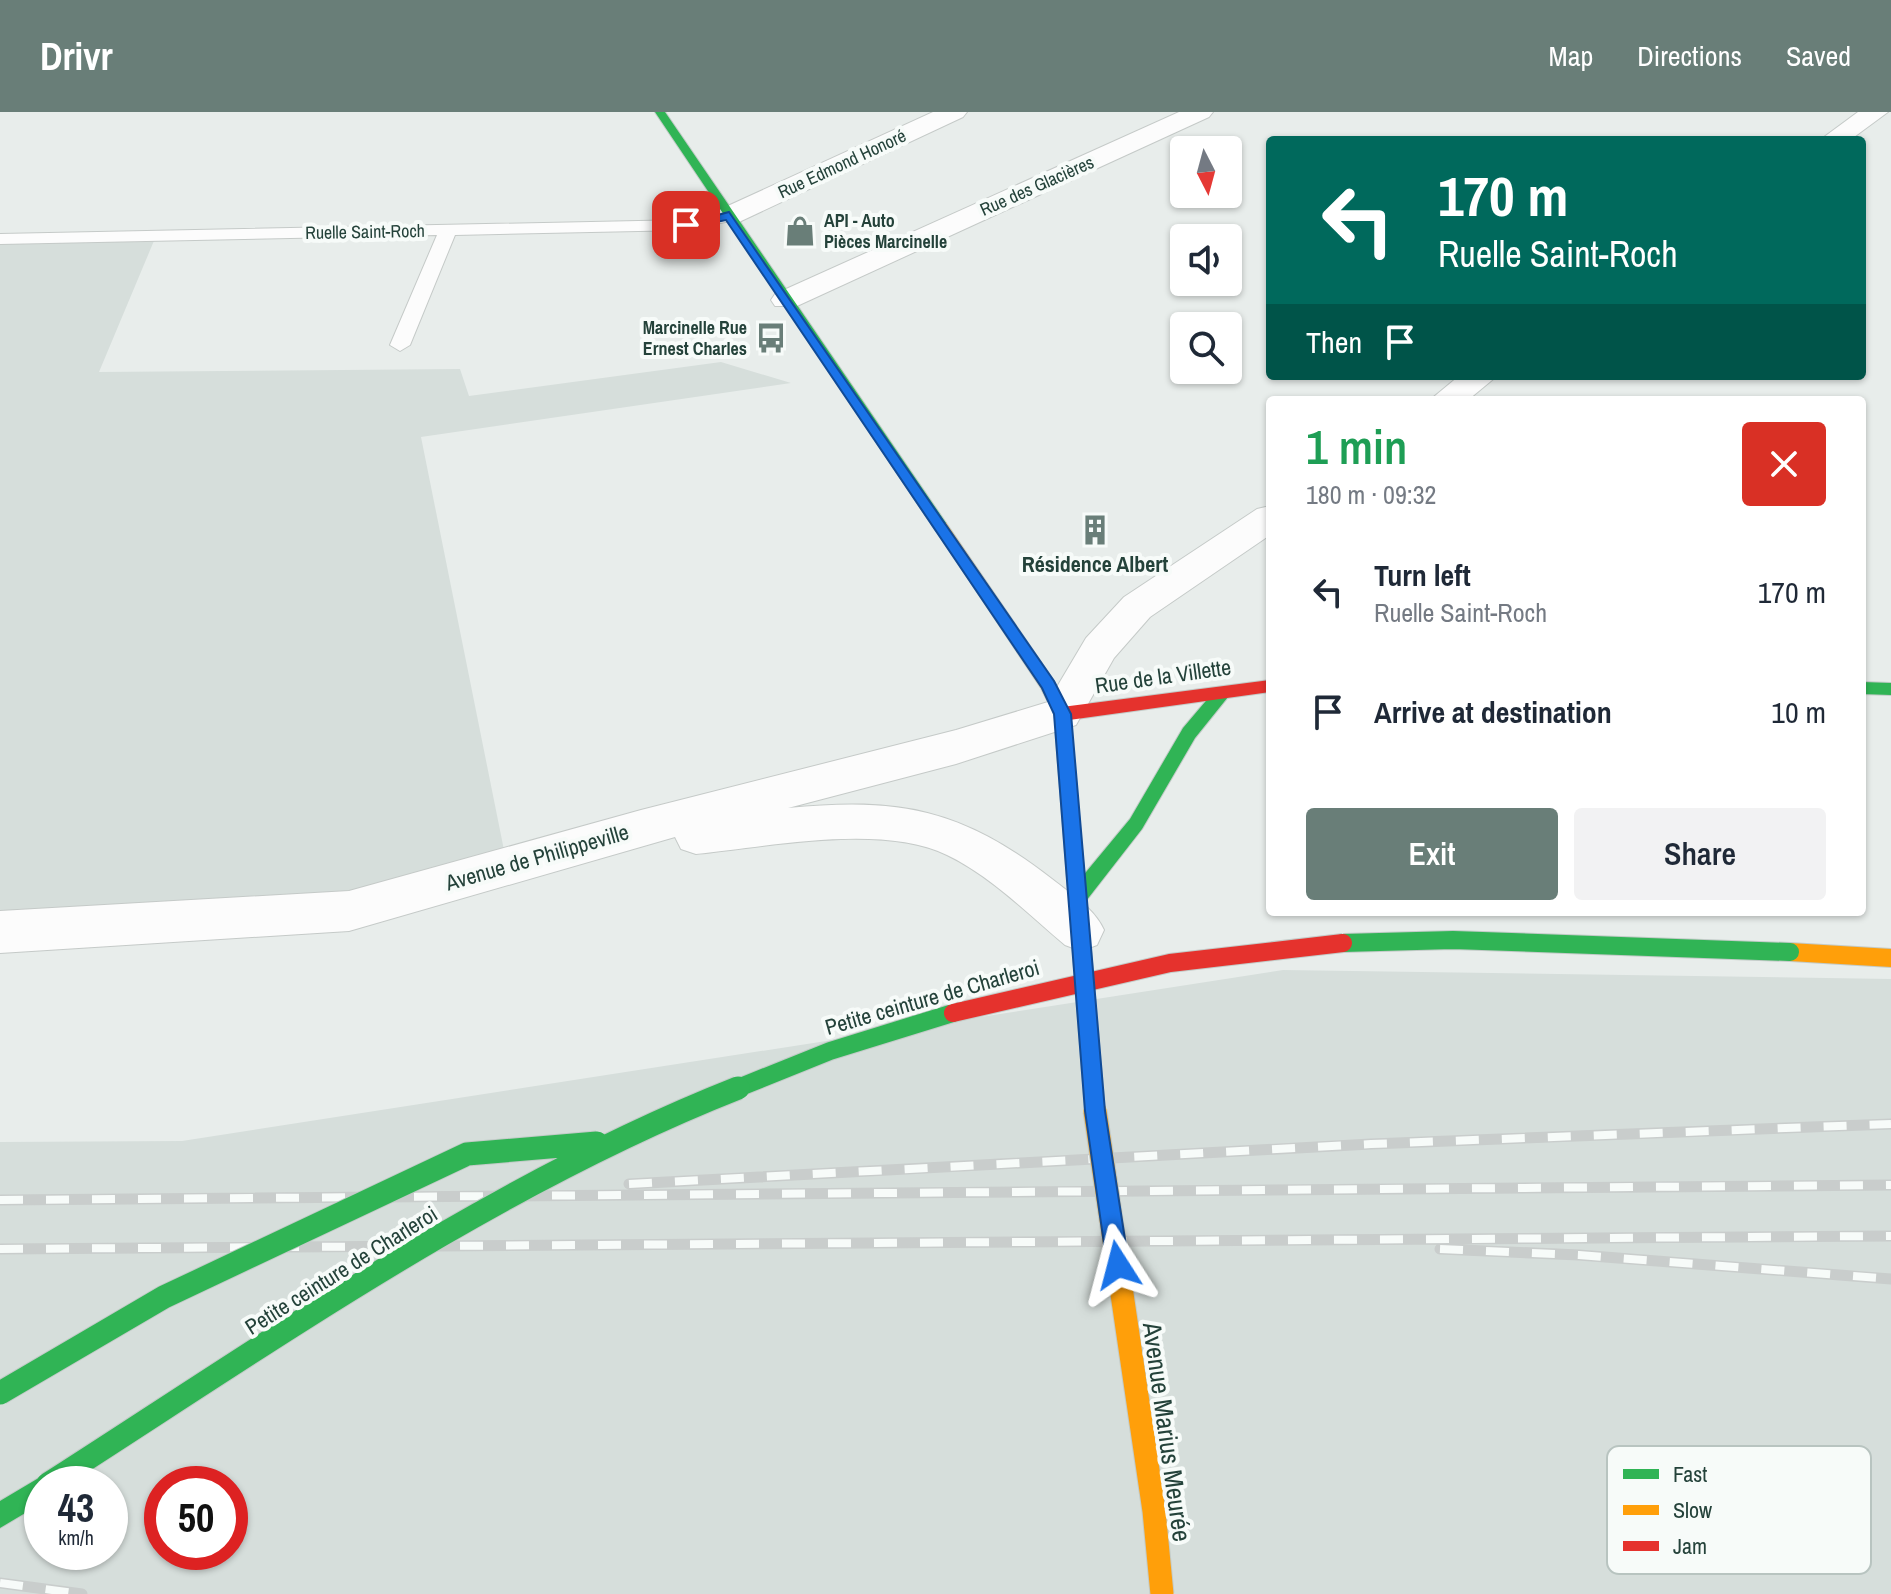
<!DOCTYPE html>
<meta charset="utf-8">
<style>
:root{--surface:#fff;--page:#f2f2f3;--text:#1f2937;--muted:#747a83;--accent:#697e78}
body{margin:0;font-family:"Archivo Narrow",sans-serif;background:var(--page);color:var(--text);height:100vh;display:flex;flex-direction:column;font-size:30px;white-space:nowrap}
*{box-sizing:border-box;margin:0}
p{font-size:26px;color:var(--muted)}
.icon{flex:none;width:44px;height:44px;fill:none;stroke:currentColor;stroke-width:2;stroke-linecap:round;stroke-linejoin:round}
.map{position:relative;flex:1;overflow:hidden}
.side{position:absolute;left:1266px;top:284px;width:600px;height:520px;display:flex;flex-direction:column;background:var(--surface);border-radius:8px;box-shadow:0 2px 6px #0004}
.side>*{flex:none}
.guide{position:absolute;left:1266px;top:24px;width:600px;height:244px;border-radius:8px;box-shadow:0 2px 6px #0004;background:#00695c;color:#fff;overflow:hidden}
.needle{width:52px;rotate:174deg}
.buttons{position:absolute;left:1170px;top:24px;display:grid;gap:16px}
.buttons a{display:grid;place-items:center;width:72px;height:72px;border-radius:8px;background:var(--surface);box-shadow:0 2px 6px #0004;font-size:40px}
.speed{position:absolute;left:24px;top:1354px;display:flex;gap:16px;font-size:40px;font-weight:700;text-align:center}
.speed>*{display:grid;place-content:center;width:104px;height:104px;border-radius:50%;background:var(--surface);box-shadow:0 2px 6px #0004;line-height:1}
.speed small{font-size:20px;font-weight:400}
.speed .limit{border:12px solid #d22;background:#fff;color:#111}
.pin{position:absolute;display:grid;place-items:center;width:68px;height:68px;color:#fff;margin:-34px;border-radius:16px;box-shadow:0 4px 12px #0006}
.me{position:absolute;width:88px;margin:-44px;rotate:351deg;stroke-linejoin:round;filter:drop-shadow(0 0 6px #0008)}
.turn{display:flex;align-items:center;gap:28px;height:168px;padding:0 40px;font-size:36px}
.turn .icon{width:104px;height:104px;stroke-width:2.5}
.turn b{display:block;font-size:56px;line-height:68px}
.then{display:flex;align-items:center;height:76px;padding:0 40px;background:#0003;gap:16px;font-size:30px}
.round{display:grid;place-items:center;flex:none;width:84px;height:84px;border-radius:8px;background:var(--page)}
.head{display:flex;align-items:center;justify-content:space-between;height:136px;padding:0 40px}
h1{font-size:48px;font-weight:600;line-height:60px;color:#1e9e55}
.cta{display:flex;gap:16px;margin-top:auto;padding:16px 40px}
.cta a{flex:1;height:92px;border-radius:8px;background:var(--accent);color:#fff;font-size:32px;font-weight:600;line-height:92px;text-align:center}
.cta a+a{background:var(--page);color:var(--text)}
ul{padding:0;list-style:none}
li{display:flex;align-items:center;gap:24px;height:120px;padding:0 40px}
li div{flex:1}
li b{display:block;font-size:30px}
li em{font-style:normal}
header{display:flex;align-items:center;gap:48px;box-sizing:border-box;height:112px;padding:0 40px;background:var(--accent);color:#fff}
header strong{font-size:38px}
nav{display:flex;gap:44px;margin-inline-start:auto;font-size:28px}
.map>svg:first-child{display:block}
</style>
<header>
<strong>Drivr</strong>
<nav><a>Map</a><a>Directions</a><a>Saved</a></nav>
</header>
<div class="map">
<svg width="1891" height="1482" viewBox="0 0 1891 1482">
<rect width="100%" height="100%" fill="#e8edeb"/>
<path fill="#d6dedb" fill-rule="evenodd" d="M156 124 99 260 460 257 469 284 721 250 791 271 421 325 507 753 349 799 0 820V127Z
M1283 858 1891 867V1482H0V1030L182 1029ZM42 1372H110V1440H42ZM162 1372H230V1440H162Z"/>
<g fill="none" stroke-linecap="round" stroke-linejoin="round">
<g stroke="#c5cac8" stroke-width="2">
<path id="lane" d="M729 99 738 104 735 108 686 118 455 123 410 233 400 239 390 233 437 123 0 132V122L686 108Z"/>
</g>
<g stroke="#c5cac8" stroke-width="2">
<path id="street" d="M933 0H967L963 5 739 110H719L715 104 719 98Z
M1179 0H1213L1209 5 797 194H775L771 188 775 182Z
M1858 0H1888L1850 28H1820Z
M1459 264H1497L1468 288H1430Z
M1270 394V423L1150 505 1114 546 1076 613 956 652 788 696C900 685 962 697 1052 767 1071 782 1094 796 1104 818L1097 833 1081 839 1065 833C1028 802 991 764 947 743 881 711 767 735 696 742L681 737 675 725 349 819 0 841V799L349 779 641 698 956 618 1048 590 1086 526 1124 485 1257 397Z"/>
</g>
<g stroke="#c3cbc8" stroke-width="2">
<path id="fast" d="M655 0H665L946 411V419H936Z
M1862 570 1891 571V583L1862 582Z
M1222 575 1230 581 1228 585 1195 626 1142 717 1086 789 1079 791 1072 789 1070 783 1072 777 1130 707 1183 616 1216 577Z
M42 1364 51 1367 53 1372H42V1391L0 1416V1389Z"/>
</g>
<g stroke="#c3cbc8" stroke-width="2">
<path id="slow" d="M941 410 946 411 1054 569 1070 602 1088 804 1086 810 1079 812 1072 810 1070 804 1054 602 1041 576 934 415Z
M1790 831 1891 837V855L1790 849 1783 846 1780 840 1783 834Z"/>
</g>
<g stroke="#c3cbc8" stroke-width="2">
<path id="jam" d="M1270 568V580L1062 609 1054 602 1062 595Z
M1079 796 1086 798 1088 804 1105 999 1102 1006 1095 1009 1088 1006 1085 999 1070 804 1072 798Z"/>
</g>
<use href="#lane" fill="#fcfcfc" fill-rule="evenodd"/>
<use href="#street" fill="#fcfcfc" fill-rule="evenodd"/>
<use href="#fast" fill="#30b455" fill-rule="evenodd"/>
<use href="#slow" fill="#ff9f0a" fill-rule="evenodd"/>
<use href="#jam" fill="#e5322d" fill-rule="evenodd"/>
<g stroke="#c9cdcc" stroke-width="11">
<path id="rail" d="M629 1072 1371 1032 1891 1012
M0 1088 1891 1073
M0 1137 1891 1124
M1440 1137 1579 1143 1891 1167
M0 1471 82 1482"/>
</g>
<use href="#rail" stroke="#f7fbf9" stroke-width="8" stroke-dasharray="23" stroke-linecap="butt"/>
<g stroke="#c3cbc8" stroke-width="20" stroke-linecap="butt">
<path id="fast-bridge-far1" d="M1343 831 1453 828 1790 840
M733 978 830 939 953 901"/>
</g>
<g stroke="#c3cbc8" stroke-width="25" stroke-linecap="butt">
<path id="fast-bridge" d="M0 1281 164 1185 467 1042 597 1031
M48 1372C270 1230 492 1073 738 976"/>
</g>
<g stroke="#c3cbc8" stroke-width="25" stroke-linecap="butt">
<path id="slow-bridge" d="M1095 999 1154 1399 1162 1482"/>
</g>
<g stroke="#c3cbc8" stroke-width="20" stroke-linecap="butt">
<path id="jam-bridge" d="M953 901 1170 851 1343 831"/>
</g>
<use href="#fast-bridge-far1" stroke="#30b455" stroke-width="18"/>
<use href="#fast-bridge" stroke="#30b455" stroke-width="23"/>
<use href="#slow-bridge" stroke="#ff9f0a" stroke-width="23"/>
<use href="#jam-bridge" stroke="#e5322d" stroke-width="18"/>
</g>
<path fill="#1a73e8" stroke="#114b97" stroke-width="2" d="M729 100 1054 569 1071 602 1105 999 1129 1153 1126 1161 1118 1164 1110 1161 1107 1153 1085 999 1054 602 1042 576 726 108 686 116 680 113Z"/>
<defs>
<g id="shop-bare" transform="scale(2.4)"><path d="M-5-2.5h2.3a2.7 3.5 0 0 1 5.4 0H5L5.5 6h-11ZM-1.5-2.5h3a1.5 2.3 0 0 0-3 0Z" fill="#697e78" stroke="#f7fbf9" stroke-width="2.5" paint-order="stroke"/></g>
<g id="bus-bare" transform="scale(2.4)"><path d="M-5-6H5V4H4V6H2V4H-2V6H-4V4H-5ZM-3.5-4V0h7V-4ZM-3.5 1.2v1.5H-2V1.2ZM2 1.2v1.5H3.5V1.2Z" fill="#697e78" stroke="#f7fbf9" stroke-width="2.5" paint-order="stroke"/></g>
<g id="building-bare" transform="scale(2.4)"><path d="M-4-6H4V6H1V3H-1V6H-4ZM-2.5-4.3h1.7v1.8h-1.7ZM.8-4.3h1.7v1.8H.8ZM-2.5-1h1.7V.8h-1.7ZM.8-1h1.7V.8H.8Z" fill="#697e78" stroke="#f7fbf9" stroke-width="2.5" paint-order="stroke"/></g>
</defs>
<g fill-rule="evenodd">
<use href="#shop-bare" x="800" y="119"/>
<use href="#bus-bare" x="771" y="226"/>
<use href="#building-bare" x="1095" y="418"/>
</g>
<g text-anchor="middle" stroke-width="8" stroke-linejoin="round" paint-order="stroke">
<g font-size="18" fill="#24423a" stroke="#f7fbf9">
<text transform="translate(842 52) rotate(-25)" y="6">Rue Edmond Honoré</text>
<text transform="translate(1037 74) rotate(-24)" y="6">Rue des Glacières</text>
<text transform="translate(365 120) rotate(-1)" y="6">Ruelle Saint-Roch</text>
</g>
<g font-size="18" font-weight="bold" fill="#24423a" stroke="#f7fbf9" text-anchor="start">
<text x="824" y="115">API - Auto<tspan x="824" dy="21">Pièces Marcinelle</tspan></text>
<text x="747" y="222" text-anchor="end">Marcinelle Rue<tspan x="747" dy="21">Ernest Charles</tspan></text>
</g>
<g font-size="22" font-weight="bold" fill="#24423a" stroke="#f7fbf9">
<text x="1095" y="460">Résidence Albert</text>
</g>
<g font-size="22" fill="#24423a" stroke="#f7fbf9">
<text transform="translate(1163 564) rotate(-8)" y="8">Rue de la Villette</text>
<text transform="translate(537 745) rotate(-16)" y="8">Avenue de Philippeville</text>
<text transform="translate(932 885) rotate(-16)" y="8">Petite ceinture de Charleroi</text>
<text transform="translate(341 1158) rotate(-32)" y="8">Petite ceinture de Charleroi</text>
</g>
<g font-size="26" fill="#24423a" stroke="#f7fbf9">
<text transform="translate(1167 1320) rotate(82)" y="9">Avenue Marius Meurée</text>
</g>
</g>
<rect x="1607" y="1334" width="264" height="128" rx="12" fill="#f7fbf9" stroke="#b8c4c0" stroke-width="2"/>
<rect x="1623" y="1357" width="36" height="10" fill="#30b455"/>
<rect x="1623" y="1393" width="36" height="10" fill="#ff9f0a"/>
<rect x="1623" y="1429" width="36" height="10" fill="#e5322d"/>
<g font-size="22" fill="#24423a">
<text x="1673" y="1370">Fast</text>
<text x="1673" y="1406">Slow</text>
<text x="1673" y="1442">Jam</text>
</g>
</svg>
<div class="buttons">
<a><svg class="needle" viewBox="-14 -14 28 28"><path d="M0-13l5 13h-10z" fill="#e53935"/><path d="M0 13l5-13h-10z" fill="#747a83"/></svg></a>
<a><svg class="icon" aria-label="sound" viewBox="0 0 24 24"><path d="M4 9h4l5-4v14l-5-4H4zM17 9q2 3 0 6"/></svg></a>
<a><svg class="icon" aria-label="search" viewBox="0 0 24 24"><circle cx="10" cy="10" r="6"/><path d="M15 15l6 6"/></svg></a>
</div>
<div class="speed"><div>43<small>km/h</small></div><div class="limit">50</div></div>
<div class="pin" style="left:686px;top:113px;background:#d93025"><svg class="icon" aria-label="arrive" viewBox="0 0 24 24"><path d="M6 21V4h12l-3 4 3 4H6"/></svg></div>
<svg class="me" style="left:1118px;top:1153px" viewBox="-20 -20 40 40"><path d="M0-17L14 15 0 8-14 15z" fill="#1a73e8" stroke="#fff" stroke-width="4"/></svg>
<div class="guide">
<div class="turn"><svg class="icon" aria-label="left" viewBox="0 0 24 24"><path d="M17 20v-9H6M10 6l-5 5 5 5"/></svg><div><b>170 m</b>Ruelle Saint-Roch</div></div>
<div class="then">Then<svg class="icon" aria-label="arrive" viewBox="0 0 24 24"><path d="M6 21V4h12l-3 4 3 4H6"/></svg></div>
</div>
<section class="side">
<div class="head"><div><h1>1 min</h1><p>180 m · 09:32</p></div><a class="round" style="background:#d93025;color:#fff"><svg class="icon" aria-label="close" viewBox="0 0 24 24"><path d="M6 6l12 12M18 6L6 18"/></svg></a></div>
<ul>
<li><svg class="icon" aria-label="left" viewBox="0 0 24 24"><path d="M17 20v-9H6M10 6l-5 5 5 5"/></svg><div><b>Turn left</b><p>Ruelle Saint-Roch</p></div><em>170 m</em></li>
<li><svg class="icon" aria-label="arrive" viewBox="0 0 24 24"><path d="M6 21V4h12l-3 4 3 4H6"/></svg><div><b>Arrive at destination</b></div><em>10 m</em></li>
</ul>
<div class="cta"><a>Exit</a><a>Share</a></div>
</section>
</div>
